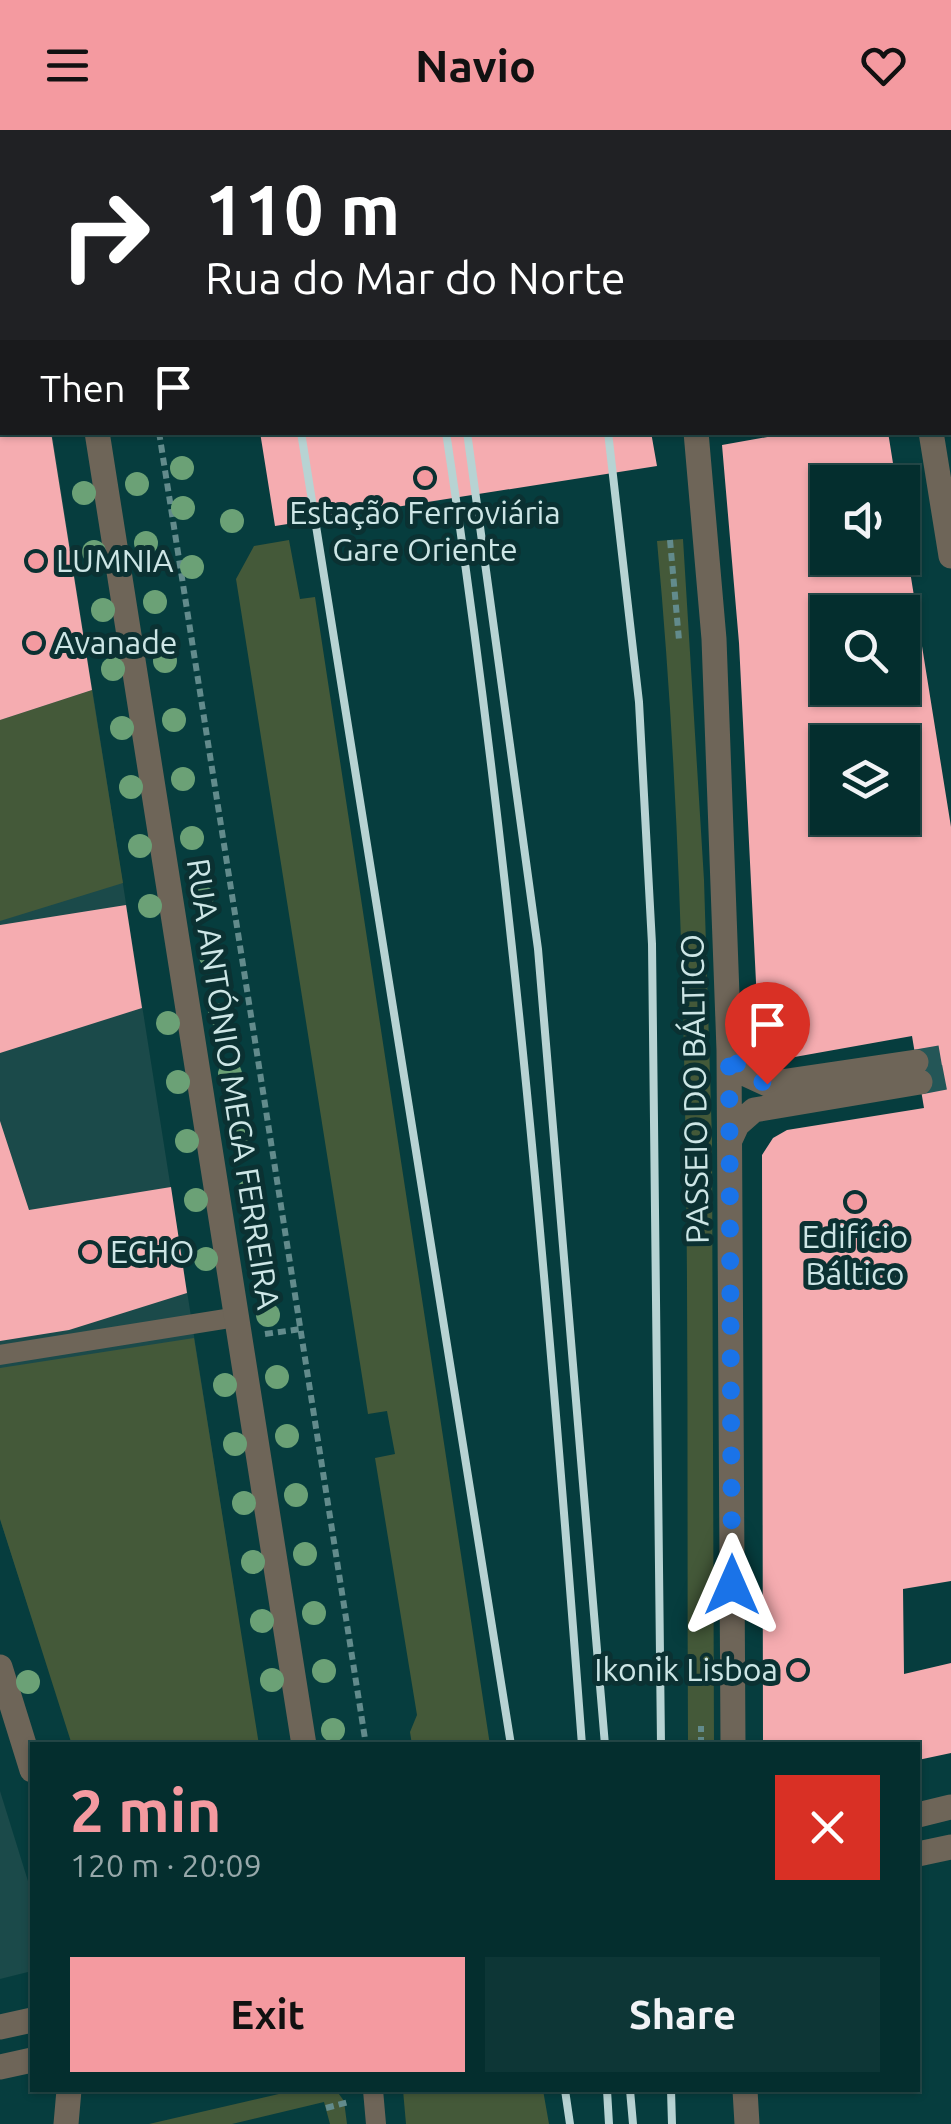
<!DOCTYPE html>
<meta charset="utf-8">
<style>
:root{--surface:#042e2e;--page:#0d3636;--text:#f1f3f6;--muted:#97a8aa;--line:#254a4a;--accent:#f49aa0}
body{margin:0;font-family:Ubuntu,sans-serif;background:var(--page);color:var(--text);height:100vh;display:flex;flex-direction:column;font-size:38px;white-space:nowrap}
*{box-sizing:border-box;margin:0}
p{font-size:32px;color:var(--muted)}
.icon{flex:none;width:55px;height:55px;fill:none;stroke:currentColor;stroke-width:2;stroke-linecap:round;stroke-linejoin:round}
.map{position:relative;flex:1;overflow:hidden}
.details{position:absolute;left:30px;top:1612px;width:890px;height:350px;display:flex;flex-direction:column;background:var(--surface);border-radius:0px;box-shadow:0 2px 8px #0004,0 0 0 2px var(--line)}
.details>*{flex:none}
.banner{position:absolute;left:0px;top:0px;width:952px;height:305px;box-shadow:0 2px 8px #0004,0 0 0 2px var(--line);background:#202124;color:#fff;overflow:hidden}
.controls{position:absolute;left:810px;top:335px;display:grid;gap:20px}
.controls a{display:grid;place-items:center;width:110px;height:110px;border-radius:0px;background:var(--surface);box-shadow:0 2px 8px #0004,0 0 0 2px var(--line);font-size:50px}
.pin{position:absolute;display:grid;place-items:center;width:85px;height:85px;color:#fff;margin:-102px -42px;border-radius:50% 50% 50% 0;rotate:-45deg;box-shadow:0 0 10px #0007}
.pin .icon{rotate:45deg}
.me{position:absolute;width:110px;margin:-55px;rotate:0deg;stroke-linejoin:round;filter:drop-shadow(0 0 8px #0008)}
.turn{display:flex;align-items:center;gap:35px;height:210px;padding:0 40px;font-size:45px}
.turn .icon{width:130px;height:130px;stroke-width:2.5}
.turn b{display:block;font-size:70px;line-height:85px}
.then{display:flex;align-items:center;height:95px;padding:0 40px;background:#0003;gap:20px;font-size:38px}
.round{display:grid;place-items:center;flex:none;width:105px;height:105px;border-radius:0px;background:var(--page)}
.summary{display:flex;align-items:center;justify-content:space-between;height:170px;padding:0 40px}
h1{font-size:60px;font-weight:600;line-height:75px;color:var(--accent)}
.cta{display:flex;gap:20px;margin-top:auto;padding:20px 40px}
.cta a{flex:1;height:115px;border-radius:0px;background:var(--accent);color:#111;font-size:40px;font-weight:600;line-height:115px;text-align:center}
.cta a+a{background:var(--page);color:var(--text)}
header{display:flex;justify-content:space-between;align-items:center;height:130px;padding:0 40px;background:var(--accent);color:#111;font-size:45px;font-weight:600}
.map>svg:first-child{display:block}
</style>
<header><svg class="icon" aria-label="menu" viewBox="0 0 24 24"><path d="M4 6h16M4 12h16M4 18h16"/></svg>Navio<svg class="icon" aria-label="heart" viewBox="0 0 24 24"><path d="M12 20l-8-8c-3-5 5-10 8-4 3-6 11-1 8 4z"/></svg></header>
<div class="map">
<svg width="951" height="1994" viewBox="0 0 951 1994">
<rect width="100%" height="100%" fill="#063d3e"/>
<path fill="#1b4a4a" d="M0 0 4 2 2 302 52 303 237 1479 39 1510 0 1389Z
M0 1661 32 1764V1841L0 1849Z"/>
<path fill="#445939" d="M683 409 704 750 712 1010 714 1615H688C686 1214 694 811 657 411Z
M289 410 300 469 315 467 490 1615H412L410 1602 417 1585 375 1328 395 1324 387 1281 368 1284 236 449 254 416Z
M92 560 123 753 0 791V590Z
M194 1208 259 1615H72L0 1389V1238Z
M296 1960H336L344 1971 347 1994H330L324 1972 232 1994H149Z
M403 1960H543L549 1994H406Z"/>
<path fill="#f5acb0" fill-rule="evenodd" d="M0 302H51L92 560 0 590Z
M260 302H651L657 336 275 396Z
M795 302H888L896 352H828V428H902L905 410 951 697V1451L903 1459 904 1544 951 1533V1623L918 1630V1615H763L762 1025 773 1008 787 1000 924 978 912 906 789 928 770 925 759 912 739 513 722 315ZM828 482H902V558H828ZM828 612H902V688H828Z
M126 775 142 878 0 923V795Z
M0 991 29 1080 171 1057 187 1163 69 1200 0 1211Z"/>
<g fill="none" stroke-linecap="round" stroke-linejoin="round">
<path stroke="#245657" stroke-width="25" stroke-dasharray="25 12" stroke-linecap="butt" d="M916 932 951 926
M920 952 951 946"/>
<path stroke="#628b8c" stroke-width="6" stroke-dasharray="8 5" stroke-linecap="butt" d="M111 0 112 2
M159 302 366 1615
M670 410 679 510
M265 1204 301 1199
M701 1615V1596
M326 1978 349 1972"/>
<path stroke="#6e6558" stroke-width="20" d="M0 183H2
M0 1225 237 1187
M373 1960 376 1994"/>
<path stroke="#6e6558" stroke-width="25" d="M49 0 50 2
M659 0 660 2
M881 0V2
M97 302 304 1615
M696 302 714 509 729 920 733 1615
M931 302 951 426
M729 920 741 942 767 954 916 932
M731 1008 737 995 754 980 920 952
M0 1537 32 1640
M745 1960 747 1994
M66 1994 69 1960"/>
<path stroke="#6e6558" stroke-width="25" d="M918 1685 951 1677
M918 1724 951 1717
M0 1897 32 1890
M0 1937 32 1930"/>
<path stroke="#8e7f6a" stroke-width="25" d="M915 0 916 2
M950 210 951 216"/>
<path stroke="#b7d3d3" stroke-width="8" d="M253 0V2
M398 0V2
M420 0V2
M564 0V2
M301 302 511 1615
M446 302C512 738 549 1175 582 1615
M467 302 538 819 605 1615
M608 302 639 572 652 814 661 1615
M565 1960 570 1994
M607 1960 609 1994
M630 1960 633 1994
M671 1960 672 1994"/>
</g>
<g fill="#6ba176">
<circle cx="182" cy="338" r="12"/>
<circle cx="137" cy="354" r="12"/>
<circle cx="84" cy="363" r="12"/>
<circle cx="183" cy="378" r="12"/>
<circle cx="232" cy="391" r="12"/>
<circle cx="146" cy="413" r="12"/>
<circle cx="94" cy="422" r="12"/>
<circle cx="192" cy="437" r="12"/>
<circle cx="155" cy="472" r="12"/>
<circle cx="103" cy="480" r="12"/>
<circle cx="165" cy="531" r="12"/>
<circle cx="113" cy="539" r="12"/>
<circle cx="174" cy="590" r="12"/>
<circle cx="122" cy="598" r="12"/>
<circle cx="183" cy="649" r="12"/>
<circle cx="131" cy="657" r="12"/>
<circle cx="192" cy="708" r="12"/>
<circle cx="140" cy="716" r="12"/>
<circle cx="202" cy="767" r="12"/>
<circle cx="150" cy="776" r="12"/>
<circle cx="211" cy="826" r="12"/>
<circle cx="220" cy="885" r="12"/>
<circle cx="168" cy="893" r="12"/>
<circle cx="230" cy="944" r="12"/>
<circle cx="178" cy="952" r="12"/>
<circle cx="239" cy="1003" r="12"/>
<circle cx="187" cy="1011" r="12"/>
<circle cx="248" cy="1062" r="12"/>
<circle cx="196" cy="1070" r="12"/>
<circle cx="258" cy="1120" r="12"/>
<circle cx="206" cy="1129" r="12"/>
<circle cx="268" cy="1185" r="12"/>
<circle cx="277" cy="1247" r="12"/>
<circle cx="225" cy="1255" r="12"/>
<circle cx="287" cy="1306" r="12"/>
<circle cx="235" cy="1314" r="12"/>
<circle cx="296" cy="1365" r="12"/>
<circle cx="244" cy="1373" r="12"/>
<circle cx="305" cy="1424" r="12"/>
<circle cx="253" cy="1432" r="12"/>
<circle cx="314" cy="1483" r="12"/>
<circle cx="262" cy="1491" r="12"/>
<circle cx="324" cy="1541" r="12"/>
<circle cx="272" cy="1550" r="12"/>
<circle cx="28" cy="1552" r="12"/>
<circle cx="333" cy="1600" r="12"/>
</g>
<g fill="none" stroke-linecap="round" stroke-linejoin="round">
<path stroke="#1a73e8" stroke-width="18" stroke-dasharray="0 32.4" d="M732 1455 729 920 742 942 767 954"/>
</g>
<g fill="#f49aa0" stroke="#0b3132" stroke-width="4">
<circle cx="425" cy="348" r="10"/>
<circle cx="36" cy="431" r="10"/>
<circle cx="34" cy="513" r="10"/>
<circle cx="855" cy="1072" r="10"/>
<circle cx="90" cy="1122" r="10"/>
<circle cx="798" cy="1540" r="10"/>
</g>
<g text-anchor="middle" stroke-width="10" stroke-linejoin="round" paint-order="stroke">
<g font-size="32" fill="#cde6e6" stroke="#0b3132" text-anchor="start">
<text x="425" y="394" text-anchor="middle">Estação Ferroviária<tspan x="425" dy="37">Gare Oriente</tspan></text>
<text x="56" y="442">LUMNIA</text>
<text x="54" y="524">Avanade</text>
<text x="855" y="1118" text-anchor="middle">Edifício<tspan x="855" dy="37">Báltico</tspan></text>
<text x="110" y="1133">ECHO</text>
<text x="778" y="1551" text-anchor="end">Ikonik Lisboa</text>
</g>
<g font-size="32" fill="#cde6e6" stroke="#0b3132">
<text transform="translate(233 954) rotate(81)" y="11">RUA ANTÓNIO MEGA FERREIRA</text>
<text transform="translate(695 959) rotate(-91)" y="11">PASSEIO DO BÁLTICO</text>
</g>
</g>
</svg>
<div class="controls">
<a><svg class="icon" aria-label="sound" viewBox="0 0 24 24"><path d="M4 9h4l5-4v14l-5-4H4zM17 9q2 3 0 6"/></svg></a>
<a><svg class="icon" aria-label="search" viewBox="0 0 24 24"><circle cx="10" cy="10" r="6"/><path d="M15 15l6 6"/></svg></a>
<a><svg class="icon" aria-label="layers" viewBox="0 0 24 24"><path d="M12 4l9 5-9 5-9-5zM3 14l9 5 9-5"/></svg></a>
</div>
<div class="pin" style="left:767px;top:954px;background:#d93025"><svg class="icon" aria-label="arrive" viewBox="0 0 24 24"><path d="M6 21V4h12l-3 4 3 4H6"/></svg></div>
<svg class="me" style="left:732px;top:1455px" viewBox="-20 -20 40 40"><path d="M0-17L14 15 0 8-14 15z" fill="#1a73e8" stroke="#fff" stroke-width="4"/></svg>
<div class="banner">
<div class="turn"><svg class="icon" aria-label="right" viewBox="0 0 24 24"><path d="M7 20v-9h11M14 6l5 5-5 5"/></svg><div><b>110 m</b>Rua do Mar do Norte</div></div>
<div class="then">Then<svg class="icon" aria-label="arrive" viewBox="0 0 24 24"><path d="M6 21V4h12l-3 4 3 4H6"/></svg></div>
</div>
<section class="details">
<div class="summary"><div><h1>2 min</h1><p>120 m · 20:09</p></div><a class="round" style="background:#d93025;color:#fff"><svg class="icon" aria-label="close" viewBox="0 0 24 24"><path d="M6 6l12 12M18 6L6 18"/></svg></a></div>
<div class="cta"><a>Exit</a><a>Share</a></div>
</section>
</div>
